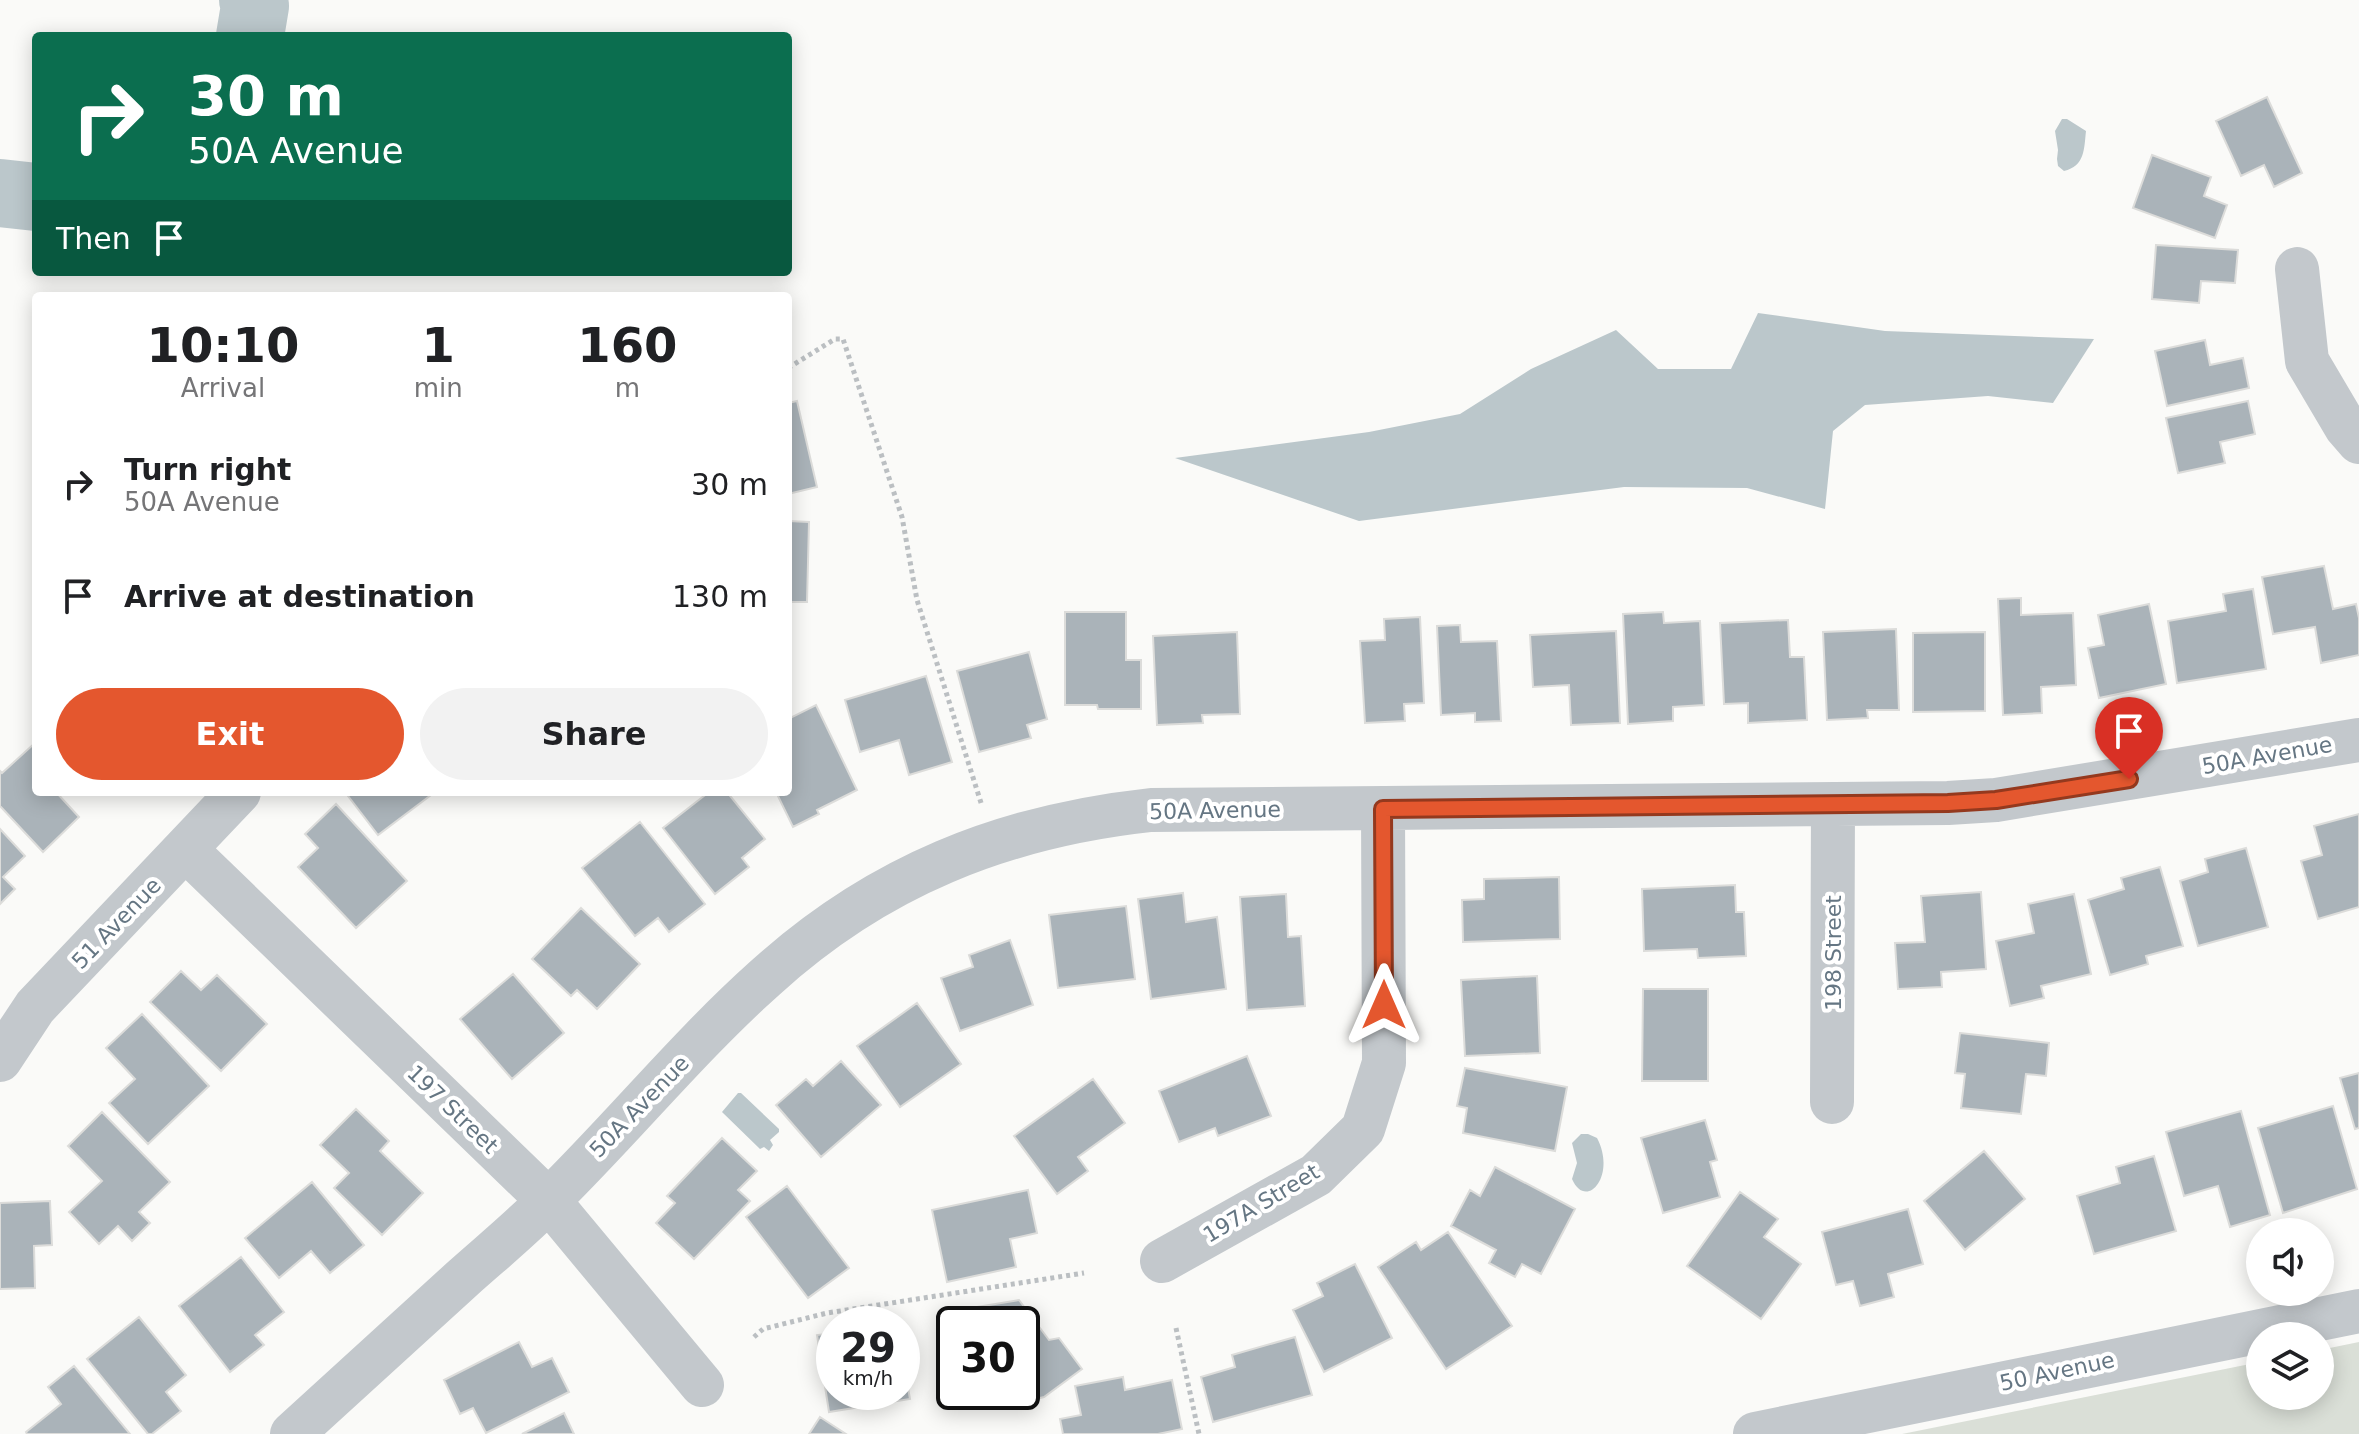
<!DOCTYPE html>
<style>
:root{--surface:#fff;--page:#f2f2f2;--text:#202124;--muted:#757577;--accent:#e4572e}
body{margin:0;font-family:"DejaVu Sans",sans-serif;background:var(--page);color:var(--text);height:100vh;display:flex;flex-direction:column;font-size:30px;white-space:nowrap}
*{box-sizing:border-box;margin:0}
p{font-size:26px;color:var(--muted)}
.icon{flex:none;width:44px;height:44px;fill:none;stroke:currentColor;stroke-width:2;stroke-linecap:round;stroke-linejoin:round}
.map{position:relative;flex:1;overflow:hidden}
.sheet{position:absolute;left:32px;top:292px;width:760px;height:504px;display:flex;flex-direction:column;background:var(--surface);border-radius:8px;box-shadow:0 4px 20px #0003}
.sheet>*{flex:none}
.top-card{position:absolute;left:32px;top:32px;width:760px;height:244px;border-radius:8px;box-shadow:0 4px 20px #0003;background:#0b6e4f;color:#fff;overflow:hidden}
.fabs{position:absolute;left:2246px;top:1218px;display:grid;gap:16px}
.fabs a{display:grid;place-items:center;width:88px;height:88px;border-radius:50%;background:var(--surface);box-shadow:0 4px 20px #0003;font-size:40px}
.speed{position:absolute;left:816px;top:1306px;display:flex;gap:16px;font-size:40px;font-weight:700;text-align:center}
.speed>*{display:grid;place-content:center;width:104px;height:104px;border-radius:50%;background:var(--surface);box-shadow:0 4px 20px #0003;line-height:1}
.speed small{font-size:20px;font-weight:400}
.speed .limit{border:4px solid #111;border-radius:12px;background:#fff;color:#111}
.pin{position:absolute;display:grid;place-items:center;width:68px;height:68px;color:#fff;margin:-82px -34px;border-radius:50% 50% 50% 0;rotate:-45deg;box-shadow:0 0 8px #0007}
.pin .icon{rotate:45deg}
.me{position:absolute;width:88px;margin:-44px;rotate:0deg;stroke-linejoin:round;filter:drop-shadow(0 0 6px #0008)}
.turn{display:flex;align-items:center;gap:28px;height:168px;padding:0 24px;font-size:36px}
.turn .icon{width:104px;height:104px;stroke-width:2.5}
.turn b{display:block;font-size:56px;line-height:68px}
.then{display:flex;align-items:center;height:76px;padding:0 24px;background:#0003;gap:16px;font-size:30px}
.eta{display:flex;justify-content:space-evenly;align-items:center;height:136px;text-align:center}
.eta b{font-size:48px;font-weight:600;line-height:56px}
.action{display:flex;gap:16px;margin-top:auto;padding:16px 24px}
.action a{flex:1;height:92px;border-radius:48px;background:var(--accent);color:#fff;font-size:32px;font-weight:600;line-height:92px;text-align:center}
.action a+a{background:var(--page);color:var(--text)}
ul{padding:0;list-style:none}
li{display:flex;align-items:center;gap:24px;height:112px;padding:0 24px}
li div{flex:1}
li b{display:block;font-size:30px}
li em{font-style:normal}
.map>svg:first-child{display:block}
</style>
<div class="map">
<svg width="2359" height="1434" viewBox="0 0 2359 1434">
<rect width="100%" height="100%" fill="#fafaf8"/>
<path fill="#dadfd7" d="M2359 1342V1434H1902L2260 1362V1396H2320V1350Z"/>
<path fill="#bbc7cb" d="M2062 119H2067L2086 131C2084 149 2085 166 2064 171L2058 166 2057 159 2058 150 2055 131Z
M1758 313 1885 331 2094 339 2053 403 1988 396 1865 405 1833 431 1825 509 1747 488 1624 487 1359 521 1175 458 1369 432 1460 414 1531 369 1616 330 1658 369H1731Z
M738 1093H741L779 1129V1132L770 1140 773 1145 769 1151 764 1147 760 1149 722 1112Z
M1581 1134H1588L1597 1138C1617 1176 1586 1211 1572 1179L1577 1163 1572 1143Z"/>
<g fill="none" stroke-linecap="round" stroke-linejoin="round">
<path stroke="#bbc7cb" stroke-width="68" d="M250 36 255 6 253 0
M0 193 36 197"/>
</g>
<path fill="#aab3b9" stroke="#dcdcda" stroke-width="2" d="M2267 97 2302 173 2274 187 2264 165 2241 176 2216 121Z
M2152 155 2211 177 2204 196 2227 205 2215 238 2133 208Z
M2156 245 2238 250 2235 283 2201 281 2199 303 2152 299Z
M2205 340 2210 365 2243 358 2249 388 2167 406 2155 351Z
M797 401 817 487 788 494V403Z
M2248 401 2255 434 2220 442 2225 463 2178 473 2166 418Z
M788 521 809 522 807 602H788Z
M2324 566 2333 609 2356 604 2359 618V655L2321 663 2315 627 2273 634 2262 577Z
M2253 589 2266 669 2177 683 2168 621 2226 611 2223 594Z
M2021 598V615L2073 613 2076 685 2041 687 2042 713 2003 715 1998 599Z
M2149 604 2166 684 2099 698 2088 648 2104 645 2098 615Z
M1065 612H1126V660H1141V709H1098L1097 705H1065Z
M1663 612 1664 623 1700 621 1704 705 1673 707V721L1628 724 1623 614Z
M1420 617 1424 703 1404 704 1405 721 1365 723 1360 641 1385 640 1384 619Z
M1788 620 1790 657H1804L1807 720 1748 723V703L1724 704 1720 623Z
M1460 625 1461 642 1497 641 1501 721 1475 722V713L1441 715 1437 626Z
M1896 629 1899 710H1867L1868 718 1827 720 1823 632Z
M1616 631 1620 723 1571 725 1569 685 1533 687 1530 635Z
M1237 632 1240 714 1202 715 1203 723 1157 725 1153 636Z
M1985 632V711L1913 712V633Z
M1029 652 1047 719 1027 725 1031 738 979 752 957 671Z
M926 676 952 762 909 775 899 740 860 752 845 700Z
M816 705 857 790 817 810 819 814 793 827 776 792H788V719Z
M36 742V792H56L79 817 43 852 0 806V771L2 773Z
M345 792H435L378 835Z
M709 792H727L765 839 742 858 749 867 715 894 663 828Z
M336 804 407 881 356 928 298 867 318 848 305 834Z
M2359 814V907L2318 919 2301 861 2322 855 2314 826Z
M640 822 705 904 669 932 658 918 635 936 582 868Z
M0 829 25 856 3 877 15 889 0 904Z
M2246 848 2268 927 2198 946 2180 881 2208 872 2205 859Z
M2160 867 2183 946 2146 956 2148 964 2110 975 2088 900 2124 889 2121 878Z
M1559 877 1560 939 1463 942 1462 900 1484 899V879Z
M1735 885 1736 912H1744L1746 956 1698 958 1697 949 1644 951 1642 889Z
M1981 892 1986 969 1941 972 1942 987 1898 989 1895 943 1925 942 1921 896Z
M1183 893 1186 922 1217 917 1226 989 1151 999 1138 899Z
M1286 894 1288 937 1301 936 1305 1006 1247 1010 1240 897Z
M2074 894 2091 974 2041 986 2044 998 2010 1006 1996 941 2034 933 2028 904Z
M1126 906 1135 979 1058 988 1049 915Z
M581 908 640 964 597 1009 577 990 571 996 532 959Z
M1010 940 1033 1005 960 1031 941 978 973 967 969 955Z
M181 971 201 990 217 975 267 1024 221 1071 150 1002Z
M513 974 564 1033 512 1079 460 1019Z
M1537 976 1540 1053 1465 1056 1461 980Z
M1643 989H1708V1081H1642Z
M917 1003 961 1064 900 1107 857 1046Z
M142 1014 209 1086 148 1144 109 1103 135 1079 106 1048Z
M1960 1033 2049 1043 2046 1076 2026 1074 2021 1114 1961 1108 1965 1074 1955 1073Z
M1247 1056 1271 1116 1218 1136 1215 1128 1179 1142 1159 1091Z
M841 1061 881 1105 821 1157 776 1105 806 1079 813 1086Z
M1465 1068 1567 1087 1555 1151 1463 1133 1467 1108 1457 1106Z
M2359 1073V1128L2355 1129 2340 1078Z
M1093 1079 1125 1123 1078 1157 1088 1171 1057 1194 1014 1136Z
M2333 1106 2357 1189 2283 1213 2258 1128Z
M356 1109 389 1141 380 1151 423 1193 382 1235 334 1188 349 1173 320 1145Z
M2241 1111 2270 1215 2230 1227 2218 1186 2184 1196 2166 1132Z
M102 1112 170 1182 139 1212 150 1223 132 1241 118 1226 99 1244 69 1212 102 1181 68 1146Z
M1705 1120 1717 1160 1710 1162 1720 1197 1663 1213 1641 1138Z
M722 1138 757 1171 738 1190 750 1201 694 1259 656 1223 675 1203 667 1196Z
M1984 1151 2025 1199 1965 1250 1924 1201Z
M2154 1156 2176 1231 2094 1254 2077 1196 2120 1183 2116 1167Z
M1495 1167 1575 1209 1541 1274 1522 1264 1515 1277 1489 1263 1496 1250 1451 1226 1470 1190 1480 1196Z
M312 1182 364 1245 330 1273 311 1251 279 1278 245 1238Z
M787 1186 849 1268 808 1298 746 1217Z
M1028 1190 1037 1233 1010 1239 1016 1267 947 1282 932 1210Z
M1740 1192 1778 1219 1764 1237 1801 1264 1761 1319 1687 1266Z
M50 1201 52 1245 34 1246 35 1288 0 1289V1203Z
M1908 1209 1923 1264 1888 1274 1894 1297 1860 1306 1853 1281 1836 1285 1822 1232Z
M1448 1232 1512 1326 1446 1369 1378 1267 1416 1242 1421 1250Z
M241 1257 284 1312 255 1335 264 1345 230 1372 179 1306Z
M1355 1264 1392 1338 1324 1372 1293 1310 1323 1296 1317 1283Z
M1019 1300 1049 1340 1059 1338 1082 1369 1044 1397 1032 1400 1022 1387V1324H954V1335L950 1329 947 1315 953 1311Z
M139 1317 186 1375 166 1392 181 1411 152 1434H148L87 1359Z
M834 1333V1392H902V1376H906L910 1399 829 1412 817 1335Z
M1295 1337 1312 1395 1213 1422 1201 1377 1235 1367 1232 1355Z
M519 1342 532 1367 552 1358 569 1392 486 1433 473 1408 460 1414 444 1380Z
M74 1366 130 1434H27L26 1432 61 1404 48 1387Z
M1123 1377 1125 1390 1172 1380 1182 1429 1158 1434H1063L1060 1419 1081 1415 1075 1386Z
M564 1413 574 1434H522Z
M820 1417 846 1434H809Z"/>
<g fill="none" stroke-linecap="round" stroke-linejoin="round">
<path stroke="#bbbfc2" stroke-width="5" stroke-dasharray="4 4" stroke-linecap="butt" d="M788 368 835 339H843L902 517 917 600 982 806
M1176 1328 1199 1434
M754 1337 763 1329 827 1313 1084 1273"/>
<path stroke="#c3c8cc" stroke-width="44" d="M2297 269 2307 361 2346 427 2359 442
M186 850 549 1201 702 1385
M0 1060 35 1007 239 792
M1832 1102 1833 804
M1162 1261 1316 1175 1363 1129 1384 1063 1383 809
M292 1434C349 1382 405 1331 462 1279 491 1253 523 1227 551 1198 624 1126 689 1046 765 978 877 876 1003 826 1151 810L1948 803 1996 800 2359 740
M1755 1434 2359 1311"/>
</g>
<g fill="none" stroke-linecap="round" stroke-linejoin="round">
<g stroke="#94391e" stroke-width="20">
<path id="route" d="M1384 1005 1383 809 1948 803 1996 800 2129 779"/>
</g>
<use href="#route" stroke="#e4572e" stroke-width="14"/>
</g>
<g text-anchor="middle" stroke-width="8" stroke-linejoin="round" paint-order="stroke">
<g font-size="22" fill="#657683" stroke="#fff">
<text transform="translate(2267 755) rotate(-10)" y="8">50A Avenue</text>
<text transform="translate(1215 810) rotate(-1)" y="8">50A Avenue</text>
<text transform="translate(116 923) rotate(-46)" y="8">51 Avenue</text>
<text transform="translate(1833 953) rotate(-90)" y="8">198 Street</text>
<text transform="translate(639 1106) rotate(-46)" y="8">50A Avenue</text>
<text transform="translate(453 1109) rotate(44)" y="8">197 Street</text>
<text transform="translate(1261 1203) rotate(-31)" y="8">197A Street</text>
<text transform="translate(2057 1371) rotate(-12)" y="8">50 Avenue</text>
</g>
</g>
</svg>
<div class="fabs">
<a><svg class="icon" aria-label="sound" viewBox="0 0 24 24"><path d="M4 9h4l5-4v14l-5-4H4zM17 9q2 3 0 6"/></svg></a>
<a><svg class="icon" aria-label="layers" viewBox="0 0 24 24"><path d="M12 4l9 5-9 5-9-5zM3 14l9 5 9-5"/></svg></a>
</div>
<div class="speed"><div>29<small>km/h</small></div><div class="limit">30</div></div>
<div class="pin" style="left:2129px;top:779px;background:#d93025"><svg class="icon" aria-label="arrive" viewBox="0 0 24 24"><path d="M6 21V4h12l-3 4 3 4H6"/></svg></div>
<svg class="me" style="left:1384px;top:1005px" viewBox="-20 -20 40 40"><path d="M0-17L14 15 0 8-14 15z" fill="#e4572e" stroke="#fff" stroke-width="4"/></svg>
<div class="top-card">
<div class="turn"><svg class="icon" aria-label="right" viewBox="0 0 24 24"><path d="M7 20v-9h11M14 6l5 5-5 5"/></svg><div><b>30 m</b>50A Avenue</div></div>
<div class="then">Then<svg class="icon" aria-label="arrive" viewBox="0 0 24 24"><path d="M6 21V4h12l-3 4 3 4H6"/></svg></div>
</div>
<section class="sheet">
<div class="eta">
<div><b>10:10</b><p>Arrival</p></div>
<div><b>1</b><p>min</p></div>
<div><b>160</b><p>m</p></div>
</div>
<ul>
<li><svg class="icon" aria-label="right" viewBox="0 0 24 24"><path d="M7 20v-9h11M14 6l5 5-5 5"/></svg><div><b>Turn right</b><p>50A Avenue</p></div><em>30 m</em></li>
<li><svg class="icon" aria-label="arrive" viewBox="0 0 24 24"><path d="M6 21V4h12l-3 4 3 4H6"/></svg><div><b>Arrive at destination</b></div><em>130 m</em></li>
</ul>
<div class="action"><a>Exit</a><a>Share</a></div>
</section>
</div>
